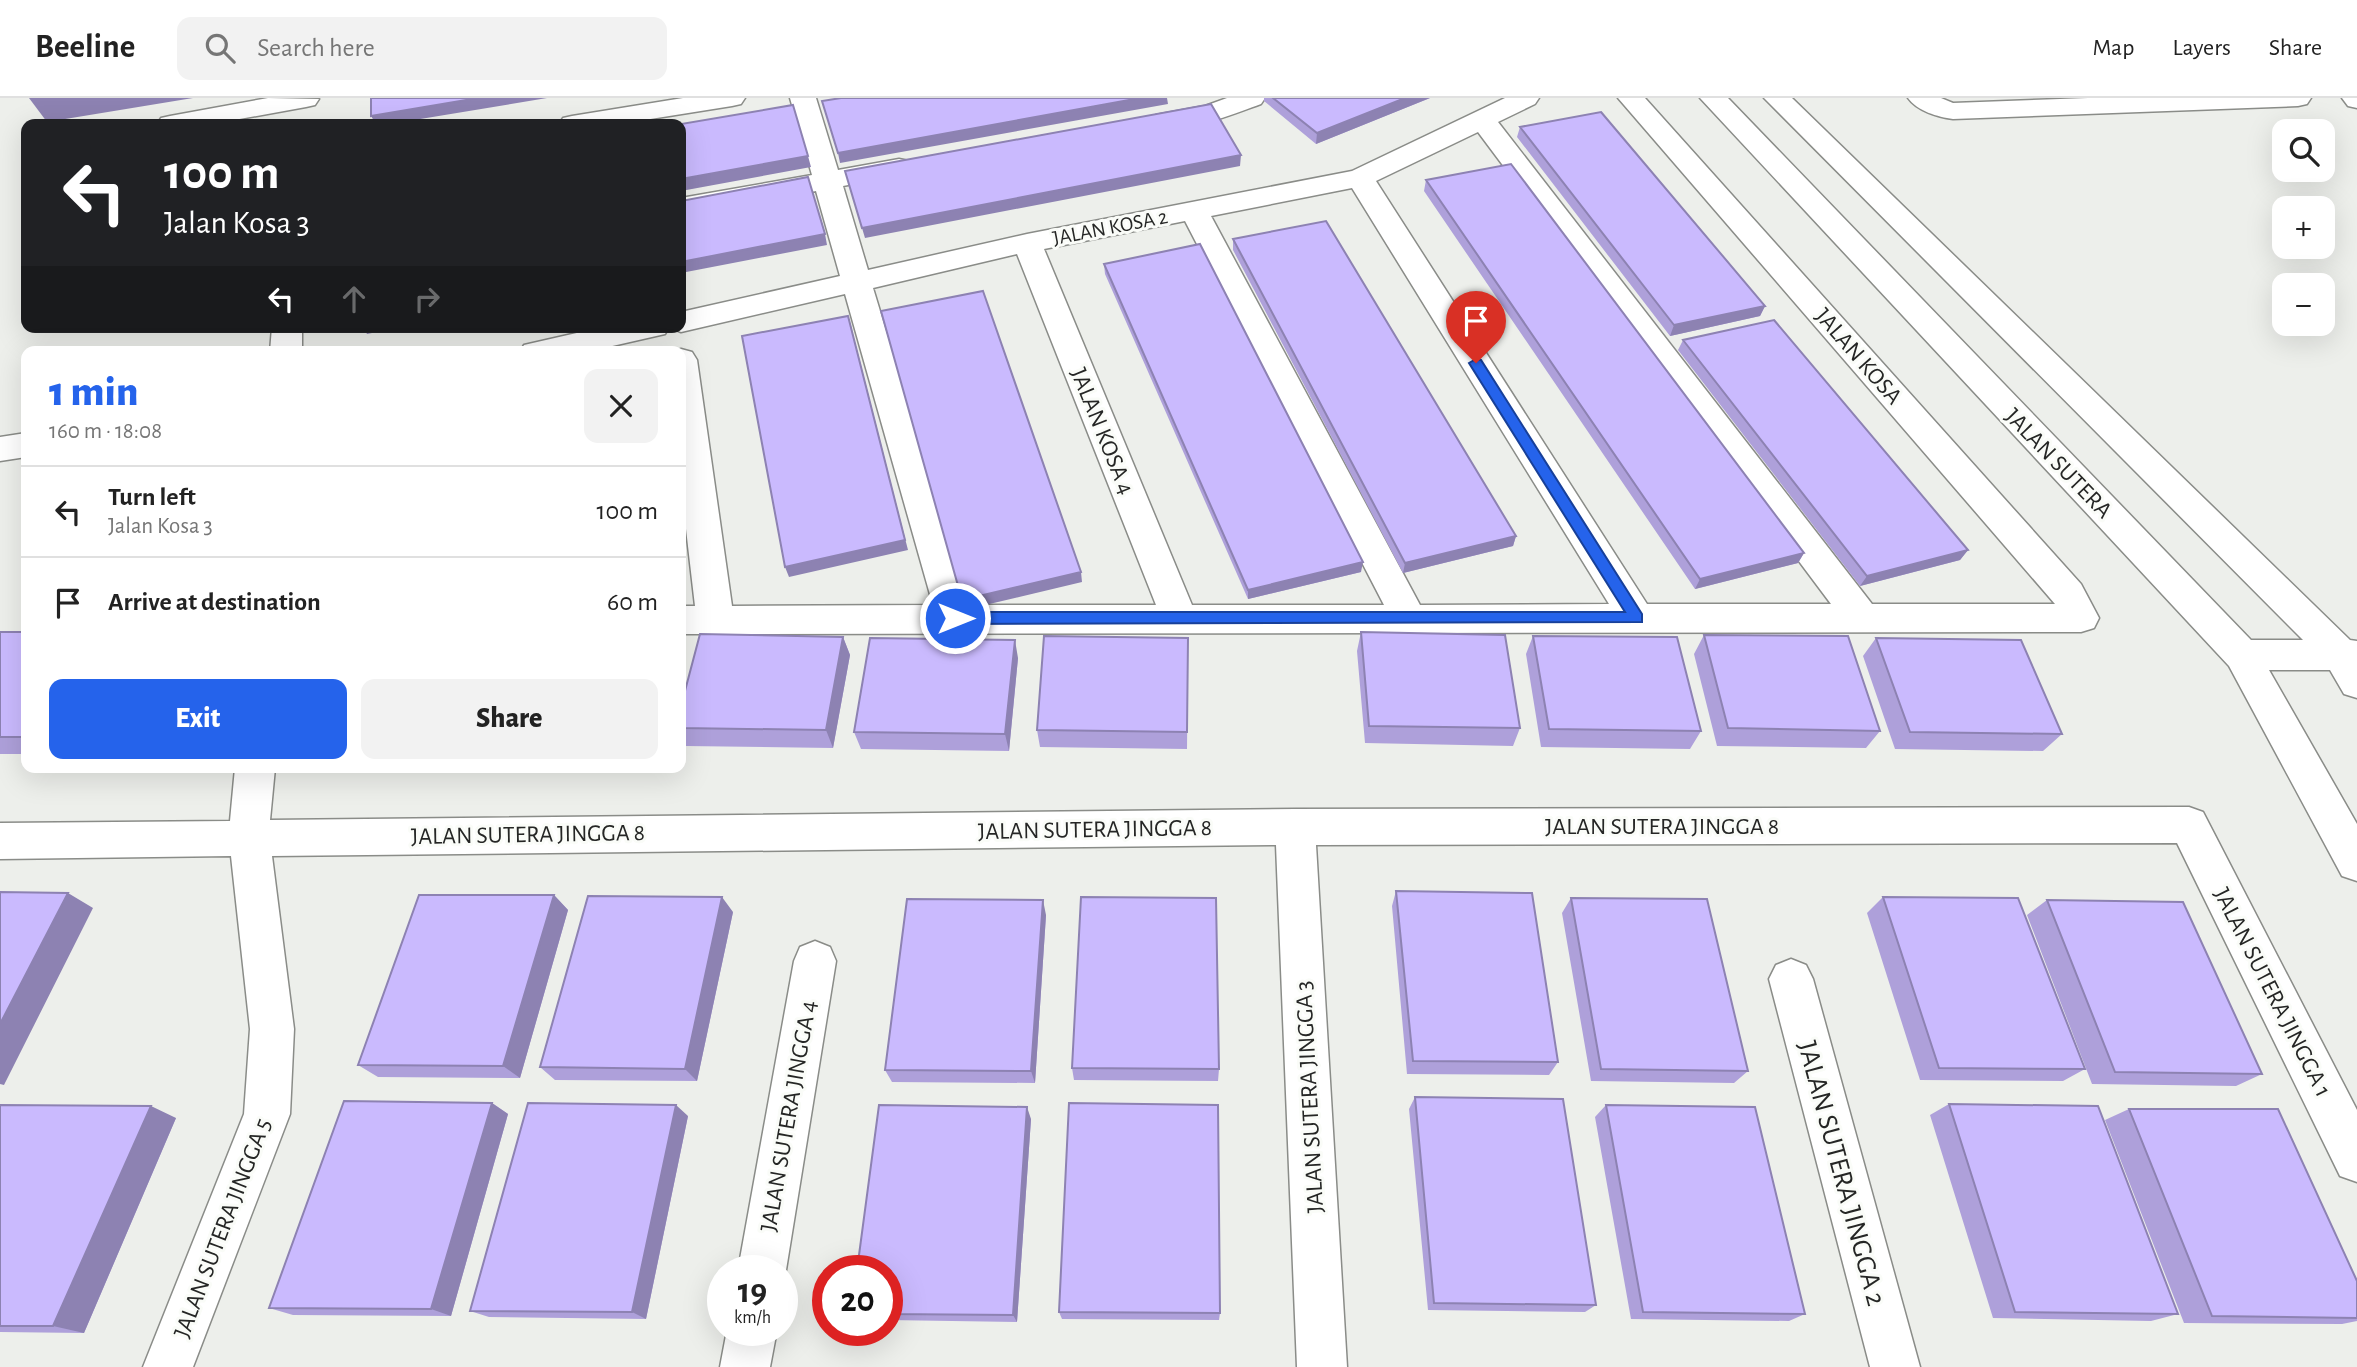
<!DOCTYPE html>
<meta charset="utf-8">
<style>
:root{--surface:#fff;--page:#f2f2f2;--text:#222;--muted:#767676;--line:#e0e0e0;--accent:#2563eb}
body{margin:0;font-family:"Alegreya Sans",sans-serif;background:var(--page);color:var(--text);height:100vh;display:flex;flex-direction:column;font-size:26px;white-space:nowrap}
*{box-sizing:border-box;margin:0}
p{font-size:23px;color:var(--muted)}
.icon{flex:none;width:38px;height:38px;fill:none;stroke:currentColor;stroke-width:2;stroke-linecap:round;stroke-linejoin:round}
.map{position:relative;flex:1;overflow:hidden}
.drawer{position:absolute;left:21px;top:248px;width:665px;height:427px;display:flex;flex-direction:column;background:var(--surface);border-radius:14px;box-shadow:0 7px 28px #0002}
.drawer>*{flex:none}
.guide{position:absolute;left:21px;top:21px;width:665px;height:214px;border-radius:14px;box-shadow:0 7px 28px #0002;background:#202124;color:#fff;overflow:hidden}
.controls{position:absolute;left:2272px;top:21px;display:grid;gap:14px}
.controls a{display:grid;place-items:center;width:63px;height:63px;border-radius:14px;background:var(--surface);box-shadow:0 7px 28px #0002;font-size:35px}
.speed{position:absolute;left:707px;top:1157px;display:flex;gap:14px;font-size:35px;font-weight:700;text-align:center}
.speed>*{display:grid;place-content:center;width:91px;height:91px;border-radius:50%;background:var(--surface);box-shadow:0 7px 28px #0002;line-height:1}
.speed small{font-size:18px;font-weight:400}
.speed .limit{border:10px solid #d22;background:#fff;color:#111}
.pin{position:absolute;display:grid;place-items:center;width:60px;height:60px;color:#fff;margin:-72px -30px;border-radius:50% 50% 50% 0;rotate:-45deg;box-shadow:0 0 7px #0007}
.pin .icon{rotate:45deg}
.me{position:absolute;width:77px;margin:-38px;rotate:90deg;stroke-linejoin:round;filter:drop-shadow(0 0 5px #0008)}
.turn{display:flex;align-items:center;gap:24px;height:147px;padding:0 28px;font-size:32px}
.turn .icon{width:91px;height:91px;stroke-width:2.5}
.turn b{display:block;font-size:49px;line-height:60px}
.lanes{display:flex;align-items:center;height:66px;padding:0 28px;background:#0003;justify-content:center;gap:35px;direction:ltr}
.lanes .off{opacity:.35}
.round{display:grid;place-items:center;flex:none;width:74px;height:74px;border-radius:14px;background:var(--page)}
.headline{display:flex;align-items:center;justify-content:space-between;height:119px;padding:0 28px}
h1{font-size:42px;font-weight:800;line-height:52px;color:var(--accent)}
.cta{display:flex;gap:14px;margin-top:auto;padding:14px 28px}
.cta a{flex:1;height:80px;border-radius:14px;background:var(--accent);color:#fff;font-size:28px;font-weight:800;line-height:80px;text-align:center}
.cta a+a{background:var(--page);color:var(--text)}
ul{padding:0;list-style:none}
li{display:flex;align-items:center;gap:21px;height:91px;padding:0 28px;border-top:2px solid var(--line)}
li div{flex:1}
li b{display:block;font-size:26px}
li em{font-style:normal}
header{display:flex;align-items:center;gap:42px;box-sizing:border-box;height:98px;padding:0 35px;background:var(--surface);border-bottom:2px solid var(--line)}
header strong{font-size:33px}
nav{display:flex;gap:38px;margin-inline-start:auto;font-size:24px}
.search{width:490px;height:63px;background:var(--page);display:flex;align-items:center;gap:18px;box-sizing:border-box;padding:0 24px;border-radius:14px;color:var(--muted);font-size:26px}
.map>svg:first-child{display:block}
</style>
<header>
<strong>Beeline</strong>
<div class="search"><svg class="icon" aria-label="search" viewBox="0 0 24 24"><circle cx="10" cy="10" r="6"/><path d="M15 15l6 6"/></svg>Search here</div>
<nav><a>Map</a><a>Layers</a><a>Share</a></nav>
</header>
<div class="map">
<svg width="2357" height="1269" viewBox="0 0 2357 1269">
<rect width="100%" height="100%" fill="#edefeb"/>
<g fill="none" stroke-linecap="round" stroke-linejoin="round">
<g stroke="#8a8c88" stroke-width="3">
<path id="minor" d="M268 0 319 1 315 7 306 9 212 26H157L161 20 170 18Z
M683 0H745L741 6 732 8 619 26H559L563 20 572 18Z
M790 0H816L838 72 899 61 909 63 913 69 909 75 843 88 868 172 1027 136 1352 73 1505 0H1539L1535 6 1498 24 1872 506H2055L1618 0H1645L2081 486 2099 520 2094 530 2081 534 681 536V508H695L681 388V254H672L681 251 692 254 697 262 732 508 933 507 845 196 681 234 669 229 665 236 586 254H520L524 247 603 229H681V214L840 178 816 93 681 118V100L812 77ZM1478 34 1831 506H1647L1376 83ZM1352 90 1609 506 1420 507 1211 118ZM1185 123 1384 507H1192L1044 151ZM1017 156 1156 507H969L873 190Z
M1227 0H1265L1261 6C1233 16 1186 36 1156 29L1152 23 1156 17 1205 8Z
M1700 0H1728L2251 542H2303L1764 0H1792L2350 542 2357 543V600L2344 596 2330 572H2269L2357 726V783L2342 778 2229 568Z
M1908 0H1941L1953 5 2088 0H2311L2307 6 2298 8 1953 21C1938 19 1917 13 1908 0Z
M2342 0H2357V10L2348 8Z
M272 229H302V254H270Z
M26 335V359L0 363V339Z
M235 670H275L270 722 1295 711 2189 709 2203 714 2357 1012V1084L2340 1078 2177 745 1316 747 1347 1269H1297L1276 747 272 758 294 931 290 1016 193 1269H143L244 1016 250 931 231 758 0 761V725L230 723Z
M815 843 830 849 836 863 786 1172 782 1182V1172H738L794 863 800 849Z
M1791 861 1806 867 1813 881 1920 1269H1870L1769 881 1776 867Z
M727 1232H777L770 1269H720Z"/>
</g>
<use href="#minor" fill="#fff" fill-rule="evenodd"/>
</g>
<path fill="#aea0da" d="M1264 0H1430L1316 46 1264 3Z
M1520 29 1765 208 1760 218 1670 238 1517 39Z
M1426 82 1804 455 1798 465 1695 491 1424 93Z
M1233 141 1516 438 1513 448 1403 475 1233 152Z
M1104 166 1361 474 1248 501 1105 176Z
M1683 242 1968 452 1960 462 1860 488 1678 252Z
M0 534H26V656H0Z
M1361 534 1520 630 1513 648 1365 645 1357 553Z
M1704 537 1880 633 1866 650 1717 648 1694 556Z
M1533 538 1701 633 1690 651 1541 649 1526 556Z
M843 539 850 557 833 650 685 648 681 641V608Z
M1188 540 1187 651 1040 649 1037 632Z
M1876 540 2062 636 2043 653 1895 651 1863 558Z
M1018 560 1009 653 861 651 854 634Z
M1396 793 1558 964 1549 977 1407 976 1392 808Z
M554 797 568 812 520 980 378 979 358 967Z
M1883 799 2085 971 2063 983 1920 982 1867 815Z
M1571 800 1748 973 1734 985 1591 983 1562 815Z
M2047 802 2262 976 2236 988 2092 986 2027 817Z
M733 814 697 983 555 982 540 969Z
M1046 817 1035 985 892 984 885 972Z
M1072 970 1219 971 1218 983 1074 982Z
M1415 999 1596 1207 1585 1214 1428 1212 1409 1011Z
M492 1005 508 1016 451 1218 293 1217 269 1210Z
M1949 1006 2178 1216 2151 1223 1993 1220 1930 1017Z
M0 1007 176 1020 84 1235 0 1234Z
M1606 1007 1805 1216 1789 1223 1631 1221 1595 1019Z
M2129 1011 2357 1183V1223L2342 1226 2184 1225 2105 1022Z
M688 1018 646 1221 489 1219 470 1213Z
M1031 1021 1017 1224 887 1222V1172Z
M1059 1214 1220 1215 1219 1222 1062 1221Z"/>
<path fill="#8d82b2" d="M29 0H193L47 24Z
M478 0H547L390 26H376L371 18Z
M1140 0H1167L1168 6 840 65 838 55Z
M1405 0H1430L1316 46 1317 35Z
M1241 57 1240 68 865 140 862 130Z
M808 58 811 69 681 93V81Z
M825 136 827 147 681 175V164Z
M1765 208 1760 218 1670 238 1674 227Z
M851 228 908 452 789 479 785 469Z
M363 229H402L367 236Z
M1516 438 1513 448 1403 475 1405 465Z
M1968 452 1960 462 1860 488 1867 478Z
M1804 455 1798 465 1695 491 1700 481Z
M1363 464 1361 474 1248 501V492Z
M1081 474 1082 484 964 512 962 502Z
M843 539 850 557 833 650 826 632Z
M1015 542 1018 560 1009 653 1005 636Z
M68 795 93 810 4 987 0 986V926Z
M554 797 568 812 520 980 503 968Z
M722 799 733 814 697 983 685 971Z
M1043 802 1046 817 1035 985 1031 973Z
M492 1005 508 1016 451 1218 431 1211Z
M676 1007 688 1018 646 1221 632 1214Z
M151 1008 176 1020 84 1235 53 1228Z
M1027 1009 1031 1021 1017 1224 1013 1217Z"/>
<path fill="#cabafe" stroke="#8d82b2" stroke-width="2" d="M371 0H478L371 18Z
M841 0H1140L838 55 822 3Z
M1273 0H1405L1317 35Z
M1211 6 1241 57 862 130 845 73Z
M793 7 808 58 681 81V26Z
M1601 14 1765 208 1674 227 1520 29Z
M1511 66 1804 455 1700 481 1426 82Z
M808 79 825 136 681 164V103Z
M1326 123 1516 438 1405 465 1233 141Z
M1200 146 1363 464 1248 492 1104 166Z
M983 193 1081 474 962 502 881 213Z
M848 218 905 442 785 469 742 238Z
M1774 222 1968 452 1867 478 1683 242Z
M0 534H26V639H0Z
M1361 534 1505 537 1520 630 1369 628Z
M700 536 843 539 826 632 681 630V608Z
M1704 537 1848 538 1880 633 1728 630Z
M1044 538 1188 540 1187 634 1037 632Z
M1533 538 1677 539 1701 633 1549 631Z
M870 540 1015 542 1005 636 854 634Z
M1876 540 2021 542 2062 636 1910 634Z
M1396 793 1532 795 1558 964 1413 963Z
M0 794 68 795 0 926Z
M419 797H554L503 968 358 967Z
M588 798 722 799 685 971 540 969Z
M1081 799 1216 800 1219 971 1072 970Z
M1883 799 2018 800 2085 971 1939 970Z
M1571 800 1707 801 1748 973 1601 971Z
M907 801 1043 802 1031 973 885 972Z
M2047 802 2183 804 2262 976 2115 974Z
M1415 999 1563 1001 1596 1207 1434 1205Z
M344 1003 492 1005 431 1211 269 1210Z
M528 1005 676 1007 632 1214 470 1213Z
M1069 1005 1218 1007 1220 1215 1059 1214Z
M1949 1006 2098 1008 2178 1216 2015 1214Z
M0 1007 151 1008 53 1228H0Z
M879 1007 1027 1009 1013 1217 887 1216V1172H857Z
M1606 1007 1755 1009 1805 1216 1643 1214Z
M2129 1011H2278L2357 1183V1220L2212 1218Z"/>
<path fill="#2563eb" stroke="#184099" stroke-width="2" d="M1476 261 1481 262 1642 516V524L955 526 948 520 955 514H1625L1469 265Z"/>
<g text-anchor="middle" stroke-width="6" stroke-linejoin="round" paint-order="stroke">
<g font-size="21" fill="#252625" stroke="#fafcf8">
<text transform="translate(1110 129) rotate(-11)" y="7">JALAN KOSA 2</text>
</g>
<g font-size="24" fill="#252625" stroke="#fafcf8">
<text transform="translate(1859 258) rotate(49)" y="8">JALAN KOSA</text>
<text transform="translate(1103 333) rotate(68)" y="8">JALAN KOSA 4</text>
<text transform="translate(2059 365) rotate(46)" y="8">JALAN SUTERA</text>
<text x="1662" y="736">JALAN SUTERA JINGGA 8</text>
<text transform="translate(1095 731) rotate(-1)" y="8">JALAN SUTERA JINGGA 8</text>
<text transform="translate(528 736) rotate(-1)" y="8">JALAN SUTERA JINGGA 8</text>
<text transform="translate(2273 894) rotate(63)" y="8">JALAN SUTERA JINGGA 1</text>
<text transform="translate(1309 999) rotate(-93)" y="8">JALAN SUTERA JINGGA 3</text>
<text transform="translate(788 1018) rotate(-80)" y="8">JALAN SUTERA JINGGA 4</text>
<text transform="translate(222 1130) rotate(-69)" y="8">JALAN SUTERA JINGGA 5</text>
</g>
<g font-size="28" fill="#252625" stroke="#fafcf8">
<text transform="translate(1843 1075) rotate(75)" y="10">JALAN SUTERA JINGGA 2</text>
</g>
</g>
</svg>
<div class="controls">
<a><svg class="icon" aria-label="search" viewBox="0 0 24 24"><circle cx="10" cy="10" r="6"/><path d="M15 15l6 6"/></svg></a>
<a>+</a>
<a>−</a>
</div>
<div class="speed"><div>19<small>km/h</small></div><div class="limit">20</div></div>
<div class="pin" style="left:1476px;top:265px;background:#d93025"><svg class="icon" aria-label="arrive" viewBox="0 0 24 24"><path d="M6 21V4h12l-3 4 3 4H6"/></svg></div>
<svg class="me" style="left:955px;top:520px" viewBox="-20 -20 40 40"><circle r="17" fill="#2563eb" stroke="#fff" stroke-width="3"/><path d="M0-11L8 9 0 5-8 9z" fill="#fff"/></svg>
<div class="guide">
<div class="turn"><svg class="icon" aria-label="left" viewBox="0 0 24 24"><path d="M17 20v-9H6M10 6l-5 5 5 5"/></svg><div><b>100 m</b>Jalan Kosa 3</div></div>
<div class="lanes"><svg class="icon" aria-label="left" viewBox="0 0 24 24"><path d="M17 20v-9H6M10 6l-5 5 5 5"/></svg><svg class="icon off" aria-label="ahead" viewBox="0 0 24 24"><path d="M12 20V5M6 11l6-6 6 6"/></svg><svg class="icon off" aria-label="right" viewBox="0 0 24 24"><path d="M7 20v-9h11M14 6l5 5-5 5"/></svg></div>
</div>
<section class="drawer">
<div class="headline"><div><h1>1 min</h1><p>160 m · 18:08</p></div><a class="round"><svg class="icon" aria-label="close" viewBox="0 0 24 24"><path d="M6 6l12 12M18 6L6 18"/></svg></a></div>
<ul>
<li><svg class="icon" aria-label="left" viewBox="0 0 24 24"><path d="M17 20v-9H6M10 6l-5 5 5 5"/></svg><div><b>Turn left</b><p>Jalan Kosa 3</p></div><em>100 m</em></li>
<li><svg class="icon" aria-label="arrive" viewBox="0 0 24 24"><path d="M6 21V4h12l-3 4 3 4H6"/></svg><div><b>Arrive at destination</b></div><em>60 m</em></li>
</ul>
<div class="cta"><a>Exit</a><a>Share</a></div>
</section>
</div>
